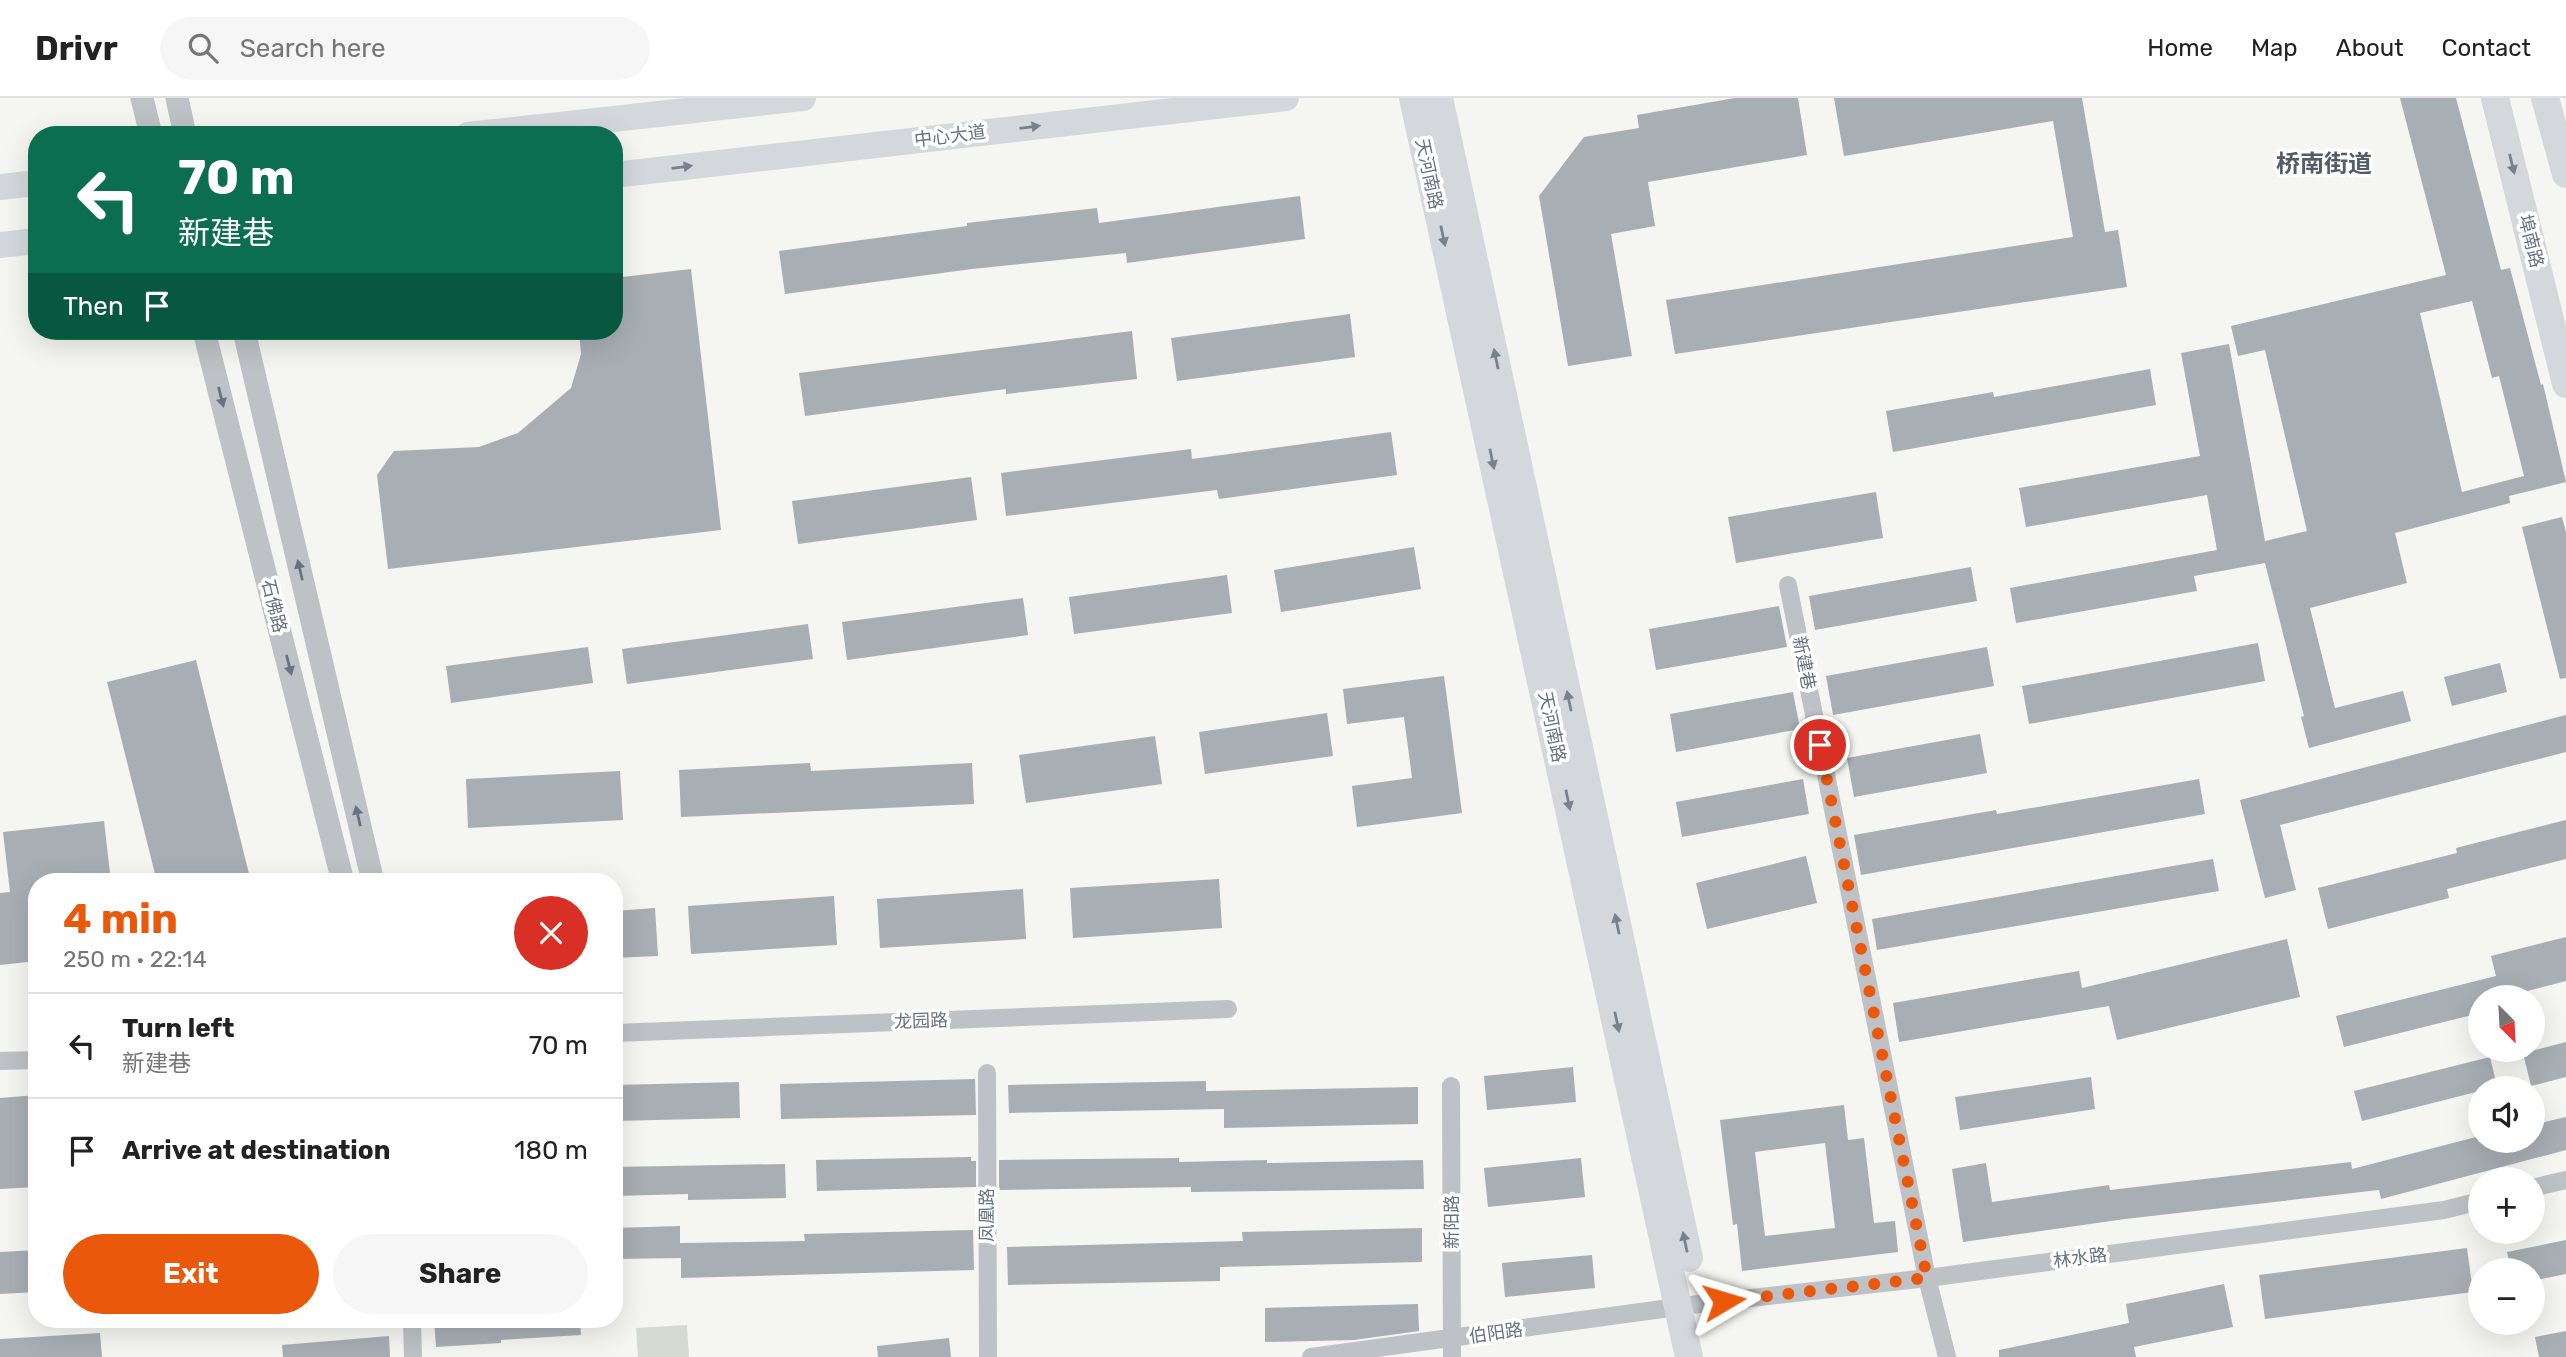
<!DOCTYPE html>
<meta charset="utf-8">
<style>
:root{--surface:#fff;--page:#f6f6f6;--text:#222;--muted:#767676;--line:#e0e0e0;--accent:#ea580c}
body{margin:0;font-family:Rubik,"Noto Sans SC",sans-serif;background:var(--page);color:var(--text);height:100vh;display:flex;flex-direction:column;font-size:26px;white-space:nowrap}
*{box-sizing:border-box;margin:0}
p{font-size:23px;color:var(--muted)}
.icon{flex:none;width:38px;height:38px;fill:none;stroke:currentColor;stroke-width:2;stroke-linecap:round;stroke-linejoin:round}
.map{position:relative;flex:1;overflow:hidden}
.panel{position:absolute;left:28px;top:775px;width:595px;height:455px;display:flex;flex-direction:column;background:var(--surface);border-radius:28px;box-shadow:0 7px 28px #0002}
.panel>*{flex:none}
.guide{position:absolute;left:28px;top:28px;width:595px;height:214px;border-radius:28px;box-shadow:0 7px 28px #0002;background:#0b6e4f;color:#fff;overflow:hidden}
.needle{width:46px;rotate:156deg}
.tools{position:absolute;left:2468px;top:887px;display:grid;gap:14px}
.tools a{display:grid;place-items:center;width:77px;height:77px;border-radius:50%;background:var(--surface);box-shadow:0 7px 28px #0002;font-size:35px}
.pin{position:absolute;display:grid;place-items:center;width:60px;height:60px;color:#fff;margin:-30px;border:4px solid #fff;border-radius:50%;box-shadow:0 2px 7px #0007}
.me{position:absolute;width:77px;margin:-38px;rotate:83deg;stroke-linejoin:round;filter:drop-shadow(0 0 5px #0008)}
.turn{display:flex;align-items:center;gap:24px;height:147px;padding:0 35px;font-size:32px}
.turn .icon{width:91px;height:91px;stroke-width:2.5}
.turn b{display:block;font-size:49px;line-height:60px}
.then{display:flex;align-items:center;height:66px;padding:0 35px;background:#0003;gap:14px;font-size:26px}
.round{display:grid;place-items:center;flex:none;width:74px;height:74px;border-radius:37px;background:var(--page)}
.head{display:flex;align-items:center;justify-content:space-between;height:119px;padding:0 35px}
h1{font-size:42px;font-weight:700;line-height:52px;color:var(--accent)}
.primary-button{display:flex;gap:14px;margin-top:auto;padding:14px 35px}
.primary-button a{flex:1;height:80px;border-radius:42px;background:var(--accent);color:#fff;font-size:28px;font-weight:700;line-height:80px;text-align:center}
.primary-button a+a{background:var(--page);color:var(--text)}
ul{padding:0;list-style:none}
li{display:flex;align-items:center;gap:21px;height:105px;padding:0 35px;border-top:2px solid var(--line)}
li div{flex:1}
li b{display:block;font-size:26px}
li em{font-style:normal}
header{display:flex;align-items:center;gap:42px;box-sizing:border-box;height:98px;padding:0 35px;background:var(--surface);border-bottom:2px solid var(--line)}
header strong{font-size:33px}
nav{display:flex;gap:38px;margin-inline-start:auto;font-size:24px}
.search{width:490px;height:63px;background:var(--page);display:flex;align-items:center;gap:18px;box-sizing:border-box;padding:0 24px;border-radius:38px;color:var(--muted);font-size:26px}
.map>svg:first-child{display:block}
</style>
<header>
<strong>Drivr</strong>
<div class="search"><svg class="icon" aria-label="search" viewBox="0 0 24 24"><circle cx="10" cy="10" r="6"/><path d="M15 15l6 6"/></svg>Search here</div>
<nav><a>Home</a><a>Map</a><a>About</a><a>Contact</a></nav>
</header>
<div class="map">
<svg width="2566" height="1259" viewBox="0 0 2566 1259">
<rect width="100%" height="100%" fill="#f5f5f1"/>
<path fill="#d4dad1" d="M687 1227 689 1259H638L636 1230Z"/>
<path fill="#a7aeb4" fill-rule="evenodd" d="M1735 0H1798L1807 57 1648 84 1655 128 1611 136 1632 258 1568 268 1539 98 1584 39 1639 30 1637 17Z
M1834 0H2082L2105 134 2118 132 2127 189 1675 256 1666 202 2073 139 2053 23 1844 58Z
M2400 0H2456L2501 172 2510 170 2541 287 2543 286 2566 384 2509 398 2510 405 2395 435 2407 485 2310 510 2335 610 2403 593 2411 623 2309 650 2301 619 2304 618 2265 465 2194 478 2197 493 2016 525 2010 490 2217 452 2207 397 2026 429 2019 390 2200 358 2181 255 2229 246 2265 443 2307 433 2265 252 2238 258 2231 228 2446 177ZM2472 203 2492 280 2499 278 2524 378 2462 394 2420 215Z
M1300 98 1305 141 1127 165 1126 155 972 171 785 196 779 153 967 128V125L1097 110 1099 125Z
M691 171 721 432 388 471 377 377 394 353 479 349 518 335 571 290 581 256 579 233H614V180Z
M1350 216 1355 259 1177 283 1171 240Z
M1132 233 1137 281 1006 296V291L805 318 799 275Z
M2150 271 2156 307 1893 354 1886 313 1993 294 1994 299Z
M1391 334 1397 377 1219 401 1217 392 1006 418 1001 375 1191 351 1192 361Z
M971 379 977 422 798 446 792 403Z
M1876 394 1883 440 1736 465 1728 419Z
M2562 419 2566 434V580L2560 581 2522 429Z
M1414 449 1421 491 1281 514 1274 472Z
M1971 469 1977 503 1815 532 1809 498Z
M1227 477 1232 515 1074 536 1069 499Z
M1023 500 1028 537 847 562 842 524Z
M1779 508 1787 549 1656 572 1649 531Z
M808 526 813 561 627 586 622 551Z
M2258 545 2265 583 2029 626 2022 588Z
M588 549 593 585 451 605 446 568Z
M1987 549 1994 588 1833 617 1826 578Z
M196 562 251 784H157L107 584Z
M2500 565 2507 594 2452 608 2444 579Z
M1444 578 1462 715 1357 729 1352 688 1412 680 1404 619 1347 626 1343 591Z
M1793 594 1800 631 1676 654 1670 616Z
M1327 615 1333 658 1205 676 1199 634Z
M2566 617V654L2280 727 2296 792 2265 800 2240 702Z
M1980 636 1987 675 1854 699 1847 660Z
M1155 638 1162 686 1026 705 1019 657Z
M810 665 811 673 972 665 974 706 681 719 679 672Z
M620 673 623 722 468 730 466 681Z
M1803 681 1809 716 1682 739 1676 704Z
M2199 681 2205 716 1861 777 1854 737 1996 712 1997 716Z
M2566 722V761L2447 791 2449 800 2328 831 2318 790 2457 755 2456 750Z
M104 723 111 784H37V863L0 867V795L10 794 3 734Z
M1806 758 1817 805 1707 831 1696 785Z
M2213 761 2219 793 1877 852 1872 821Z
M1219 781 1222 830 1073 840 1070 790Z
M1023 791 1026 841 880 850 877 801Z
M834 798 837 847 691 856 688 808Z
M655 810 658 858 614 860V813Z
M2566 839V883L2500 900H2480V915L2344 949 2336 918 2496 878 2491 858Z
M2287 841 2300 899 2117 942 2109 908 1899 944 1893 905 2079 873 2082 890Z
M2566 944V979L2531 988 2523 955Z
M2490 959 2497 988 2480 990V993L2362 1023 2354 993Z
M1573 969 1576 1004 1487 1012 1484 978Z
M2091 979 2095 1011 1960 1032 1955 999Z
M975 981 976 1017 781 1021 780 986Z
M1206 983V993L1418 989V1026L1224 1030V1011L1009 1015 1008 987Z
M739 984 740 1020 614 1023V987Z
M37 997V1089L0 1091V1000Z
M1844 1007 1848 1042 1864 1040 1874 1125 1895 1123 1898 1154 1742 1173 1737 1126 1733 1127 1720 1022ZM1825 1045 1835 1130 1765 1138 1755 1054Z
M2566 1019V1052L2381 1101 2379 1092 2125 1121 1963 1144 1952 1071 1986 1065 1992 1104 2109 1087 2110 1092 2351 1064 2352 1071 2480 1038V1043H2532V1027Z
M971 1059V1063H976V1089L817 1093 816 1062Z
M1179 1060V1064L1267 1062V1065L1423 1062 1424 1091 1191 1094V1089L1000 1092 999 1088V1062Z
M1581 1060 1585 1099 1488 1109 1484 1070Z
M785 1066 786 1100 688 1102V1096L614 1098V1069Z
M680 1128V1145L805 1143 804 1136 973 1132 974 1172 681 1180V1160L614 1161V1130Z
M1422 1130V1164L1220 1169V1183L1008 1187 1007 1149 1243 1143 1242 1134Z
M2566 1142V1176L2532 1183V1172H2511L2507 1154Z
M2467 1150 2473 1194 2265 1221 2259 1177Z
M37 1152V1194L0 1196V1154Z
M1592 1157 1595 1190 1505 1199 1502 1165Z
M2224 1186 2233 1229 2134 1249 2136 1259H1999V1252L2129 1225 2126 1206Z
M1418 1206 1419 1233 1354 1242 1265 1244V1210Z
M434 1222H580L581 1237 501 1242V1245L436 1249Z
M2566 1233V1259H2539L2535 1239Z
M100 1235 102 1259H0V1241Z
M389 1238 390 1259H283L282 1247Z
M949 1240 951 1259H878L877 1248Z"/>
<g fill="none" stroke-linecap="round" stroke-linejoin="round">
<path stroke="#bec1c5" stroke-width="18" d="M1788 487 1927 1180 1947 1259
M614 935 1228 911
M0 963 37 962
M987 975 988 1259
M1451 988 1452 1259
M2532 1090 2566 1082
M412 1222 413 1259
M1311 1259 1699 1206 1927 1180 2444 1112 2480 1103"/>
<path stroke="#bec1c5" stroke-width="23" d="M142 0 151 37
M177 0 185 37
M204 233 343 784
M244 233 373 784"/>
<path stroke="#d4d8dc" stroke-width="26" d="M468 37 803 0
M614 77 1286 0
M0 89 37 85
M0 147 37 143"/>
<path stroke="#d4d8dc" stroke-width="28" d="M1413 0 1689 1259
M1439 0 1689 1160
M2495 0 2566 286
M2545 0 2566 76"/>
</g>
<defs><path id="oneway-solid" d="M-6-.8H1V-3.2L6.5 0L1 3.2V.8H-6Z" transform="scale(1.75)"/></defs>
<g fill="#768290">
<use href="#oneway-solid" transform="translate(1030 29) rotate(-7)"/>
<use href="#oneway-solid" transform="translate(2512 66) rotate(76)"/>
<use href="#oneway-solid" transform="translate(682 69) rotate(-7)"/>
<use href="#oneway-solid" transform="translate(1443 138) rotate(78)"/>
<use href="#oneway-solid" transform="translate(1496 261) rotate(-102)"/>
<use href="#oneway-solid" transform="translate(1492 361) rotate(78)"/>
<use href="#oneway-solid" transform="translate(1569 603) rotate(-102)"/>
<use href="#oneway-solid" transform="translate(1568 702) rotate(78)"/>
<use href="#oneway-solid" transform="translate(1617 826) rotate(-102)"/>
<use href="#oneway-solid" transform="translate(1617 924) rotate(78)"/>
<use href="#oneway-solid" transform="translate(1685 1144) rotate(-102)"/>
</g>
<g fill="#657382">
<use href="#oneway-solid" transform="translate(221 299) rotate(76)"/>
<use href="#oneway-solid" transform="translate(300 472) rotate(-103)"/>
<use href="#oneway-solid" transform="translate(289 567) rotate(76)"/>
<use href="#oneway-solid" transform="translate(358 718) rotate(-103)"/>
</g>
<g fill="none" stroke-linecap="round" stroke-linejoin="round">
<path stroke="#ea580c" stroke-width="12" stroke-dasharray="0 21.6" d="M1724 1203 1927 1180 1820 647"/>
</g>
<g text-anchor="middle" stroke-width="7" stroke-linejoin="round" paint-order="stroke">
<g font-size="18" fill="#657382" stroke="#fff">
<text transform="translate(950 38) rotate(-7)" y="6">中心大道</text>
<text transform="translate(1429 76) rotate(78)" y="6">天河南路</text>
<text transform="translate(2531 143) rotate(76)" y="6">埠南路</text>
<text transform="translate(274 508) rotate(76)" y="6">石佛路</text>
<text transform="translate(1804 565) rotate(79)" y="6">新建巷</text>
<text transform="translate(1552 629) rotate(78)" y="6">天河南路</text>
<text transform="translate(921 923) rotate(-2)" y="6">龙园路</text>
<text transform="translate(987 1117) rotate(-90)" y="6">凤凰路</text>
<text transform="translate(1452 1124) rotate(-90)" y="6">新阳路</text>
<text transform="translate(2080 1160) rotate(-7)" y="6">林水路</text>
<text transform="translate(1496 1235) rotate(-8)" y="6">伯阳路</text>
</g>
<g font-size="24" font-weight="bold" fill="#525d67" stroke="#fff">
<text x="2324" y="74">桥南街道</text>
</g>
</g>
</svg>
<div class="tools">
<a><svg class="needle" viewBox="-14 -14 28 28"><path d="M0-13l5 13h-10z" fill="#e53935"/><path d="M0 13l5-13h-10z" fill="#767676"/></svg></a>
<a><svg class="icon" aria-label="sound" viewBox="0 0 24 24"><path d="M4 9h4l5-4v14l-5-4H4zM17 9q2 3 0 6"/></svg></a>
<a>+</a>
<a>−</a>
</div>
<div class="pin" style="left:1820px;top:647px;background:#d93025"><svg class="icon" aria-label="arrive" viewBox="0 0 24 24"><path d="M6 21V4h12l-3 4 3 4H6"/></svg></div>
<svg class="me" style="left:1724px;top:1203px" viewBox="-20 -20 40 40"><path d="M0-17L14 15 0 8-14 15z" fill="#ea580c" stroke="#fff" stroke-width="4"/></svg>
<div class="guide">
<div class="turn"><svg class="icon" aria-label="left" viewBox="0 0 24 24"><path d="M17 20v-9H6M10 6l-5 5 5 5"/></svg><div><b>70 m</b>新建巷</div></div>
<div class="then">Then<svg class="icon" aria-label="arrive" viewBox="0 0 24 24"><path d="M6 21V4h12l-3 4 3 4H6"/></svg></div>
</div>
<section class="panel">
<div class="head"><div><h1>4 min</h1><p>250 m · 22:14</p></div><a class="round" style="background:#d93025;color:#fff"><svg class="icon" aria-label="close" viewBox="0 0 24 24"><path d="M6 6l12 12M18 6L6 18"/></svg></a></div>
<ul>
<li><svg class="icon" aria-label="left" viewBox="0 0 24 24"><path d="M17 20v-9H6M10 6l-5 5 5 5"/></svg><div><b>Turn left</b><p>新建巷</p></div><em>70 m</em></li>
<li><svg class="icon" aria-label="arrive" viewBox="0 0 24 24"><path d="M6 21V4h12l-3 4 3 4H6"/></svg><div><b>Arrive at destination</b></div><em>180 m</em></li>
</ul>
<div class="primary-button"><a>Exit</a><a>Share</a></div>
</section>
</div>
